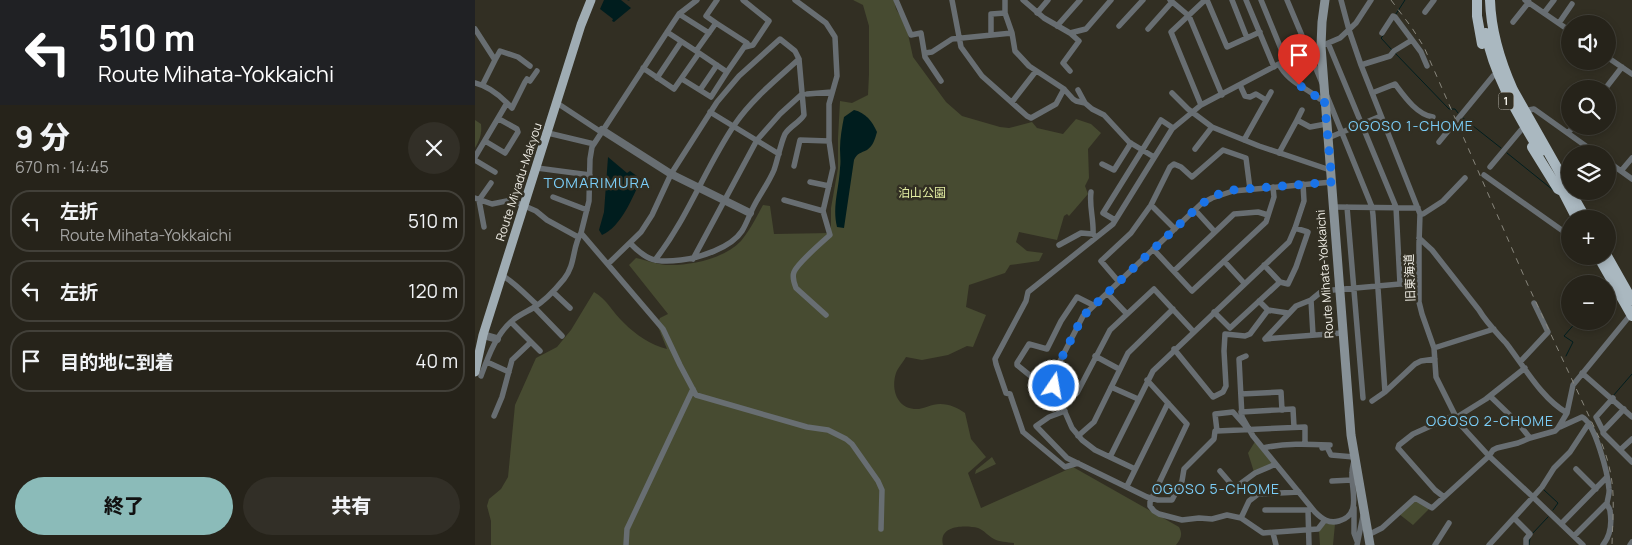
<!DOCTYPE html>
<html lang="ja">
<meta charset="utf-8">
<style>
:root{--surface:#26231a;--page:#322f27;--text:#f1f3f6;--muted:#a4a4a2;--line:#424039;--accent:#8bbbb9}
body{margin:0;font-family:Manrope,"Noto Sans JP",sans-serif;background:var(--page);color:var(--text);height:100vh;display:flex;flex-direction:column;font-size:19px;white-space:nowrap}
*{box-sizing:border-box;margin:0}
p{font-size:16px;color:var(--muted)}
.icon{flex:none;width:28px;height:28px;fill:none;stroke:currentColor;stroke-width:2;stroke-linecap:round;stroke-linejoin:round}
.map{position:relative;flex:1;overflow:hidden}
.details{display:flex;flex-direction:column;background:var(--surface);width:475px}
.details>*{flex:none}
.top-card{background:#202124;color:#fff;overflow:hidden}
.tools{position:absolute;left:1086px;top:15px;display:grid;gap:10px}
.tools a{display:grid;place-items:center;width:55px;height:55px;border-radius:50%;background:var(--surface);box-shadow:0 2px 8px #0003,0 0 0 1px var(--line);font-size:25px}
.pin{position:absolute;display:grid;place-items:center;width:42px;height:42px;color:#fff;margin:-51px -21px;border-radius:50% 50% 50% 0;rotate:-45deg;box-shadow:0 0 5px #0007}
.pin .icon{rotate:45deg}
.me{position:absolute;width:55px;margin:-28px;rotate:12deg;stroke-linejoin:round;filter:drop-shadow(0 0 4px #0008)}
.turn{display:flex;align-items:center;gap:18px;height:105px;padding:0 15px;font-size:22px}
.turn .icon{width:65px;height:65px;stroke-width:2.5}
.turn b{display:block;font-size:35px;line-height:42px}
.round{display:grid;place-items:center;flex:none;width:52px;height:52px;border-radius:26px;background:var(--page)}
.summary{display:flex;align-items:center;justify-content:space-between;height:85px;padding:0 15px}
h1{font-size:30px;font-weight:800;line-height:38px}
.primary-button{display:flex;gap:10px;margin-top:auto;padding:10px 15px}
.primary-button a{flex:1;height:58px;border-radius:30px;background:var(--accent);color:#111;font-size:20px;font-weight:800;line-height:58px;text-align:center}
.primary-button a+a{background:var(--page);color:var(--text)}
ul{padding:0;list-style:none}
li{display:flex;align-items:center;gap:15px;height:62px;margin:0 10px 8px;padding:0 5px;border:2px solid var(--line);border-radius:20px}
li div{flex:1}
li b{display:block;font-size:19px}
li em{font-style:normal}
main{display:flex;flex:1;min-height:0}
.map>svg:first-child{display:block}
</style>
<main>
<section class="details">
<div class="top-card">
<div class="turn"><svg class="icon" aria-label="left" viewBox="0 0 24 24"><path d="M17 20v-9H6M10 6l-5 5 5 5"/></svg><div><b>510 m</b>Route Mihata-Yokkaichi</div></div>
</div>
<div class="summary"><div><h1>9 分</h1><p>670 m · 14:45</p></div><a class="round"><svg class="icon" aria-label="close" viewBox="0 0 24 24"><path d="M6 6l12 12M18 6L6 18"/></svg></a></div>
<ul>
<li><svg class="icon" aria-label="left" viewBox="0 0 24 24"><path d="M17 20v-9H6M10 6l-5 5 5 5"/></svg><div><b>左折</b><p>Route Mihata-Yokkaichi</p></div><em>510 m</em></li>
<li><svg class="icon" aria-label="left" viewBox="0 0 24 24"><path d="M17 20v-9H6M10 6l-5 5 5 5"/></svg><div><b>左折</b></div><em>120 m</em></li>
<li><svg class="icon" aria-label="arrive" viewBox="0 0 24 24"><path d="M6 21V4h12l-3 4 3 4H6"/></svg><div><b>目的地に到着</b></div><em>40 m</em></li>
</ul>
<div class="primary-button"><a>終了</a><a>共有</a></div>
</section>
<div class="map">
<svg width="1157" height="545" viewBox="0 0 1157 545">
<rect width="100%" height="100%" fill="#322f23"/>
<path fill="#474b31" d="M378 0H419L421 9 431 25 438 57 471 102 487 116 525 127 534 128 557 122 562 128 588 134 601 119 616 124 626 133 613 149 614 178 610 186 613 194 594 216 592 214 589 216 582 240 544 232 541 242 552 251 568 253 564 261 535 265 530 273 494 285 491 307 511 315 498 347 492 346 473 355 447 360 431 357C428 362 423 368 421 373 416 388 421 407 439 409 448 410 456 404 465 404 475 404 483 408 490 413L496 439 511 457 493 473 506 508 598 467 704 527C708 534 706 539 701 545H539V543C532 542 524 542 519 539 513 536 509 530 503 528 490 525 463 525 468 545H16V521L12 506 14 499 26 489 33 477 40 405 61 358 82 347 96 330 119 292C132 299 138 313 149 323 161 335 176 345 192 349L182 324 185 318 193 314 154 265 161 258C170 260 181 264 191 265 214 266 249 259 266 241 275 230 281 218 288 205L295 206 299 234 356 233V208L363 168V138L365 101 377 103 393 95 394 74V26L388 5Z
M0 120 6 124C7 134 5 139 0 148Z
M781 440 799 464 779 472 773 453Z
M517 457 521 464 500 474 501 470Z
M940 500 955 508 938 525 924 514Z
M851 523 860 524 858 545H845L844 531Z"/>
<path fill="#001d1e" d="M129 0H146L156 8 139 22 137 21 138 19 125 9Z
M379 110C391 113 397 121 402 132 400 139 398 146 392 150 386 153 382 153 379 160L369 228 362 227C357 207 364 189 365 168 366 161 365 155 365 149 365 138 367 127 369 117Z
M133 157 152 173 155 171 166 179C158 197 146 227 127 235L124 230 129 212Z"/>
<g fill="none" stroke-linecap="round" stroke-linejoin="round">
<path stroke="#001d1e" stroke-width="1" d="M153 0H154
M921 14 930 0
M908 36 906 38 917 50
M920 53 974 109H980L983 113
M988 118 1026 148
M1032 153 1078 190
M1130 284 1131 283
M1091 356 1098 342 1089 336 1102 321
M1138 396 1157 374
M1069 490 1083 503 1078 510
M1057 534 1073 517
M1054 545 1055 538"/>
<path stroke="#686e72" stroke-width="5.5" d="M268 0 294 21 278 45 270 47
M320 0 351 23 360 37 362 76 354 104V141L358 168 348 211 355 235C347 242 323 263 319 272 317 277 319 283 321 288L351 315
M421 0 436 35 446 33 450 57 466 81
M477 0 486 47 507 76 552 116 556 118 581 104 589 89
M530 0V13L537 33 540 51 554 66 589 89 598 99 601 101 610 103 617 109 629 115 654 142 679 157
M548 0 569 18 595 33 611 29 636 0
M695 0 714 16 747 95
M732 0 752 47 785 32
M757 0 772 38
M771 0 799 67
M786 0 811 61
M812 0 847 83
M866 0 874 30 886 65 945 214 944 244V302L947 314 959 348 961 377 984 423 992 432 1014 456 1058 497 1014 545
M1050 0 1095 31
M950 12 959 0
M562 13 573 0
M1069 13 1079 0
M204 14 234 33
M1038 22 1054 2
M241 23 231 16 242 0
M1084 23 1097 4
M582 26 605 0
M644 26 668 0
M0 29 20 60 8 84
M673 29 697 2
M192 32 221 51
M595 33 604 41 588 63 595 71
M907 33 918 16 920 17 946 52 952 66
M516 35V14L530 13
M853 43 921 207 925 284
M450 53 457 52 477 39 537 33
M1132 57 1157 74
M20 60 25 51 43 57 55 66
M804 64C812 81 830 87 845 99L849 97
M886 65 915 56 919 51 937 40
M168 68 199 89 224 53 252 72 272 43 241 23 221 51 224 53
M182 78 206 42
M207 79 236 97 252 72
M0 83C13 86 23 94 32 103L0 157
M765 85 770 96 775 97 781 94 791 100
M1130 89 1147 67
M225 90 242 65
M603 90 610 103
M697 93 713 109 737 127 784 146 855 170
M897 93 920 84C929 96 942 115 958 117
M332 94 357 92
M852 96 897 207 898 215 910 392 897 401
M537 102 561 71
M32 103 37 108 50 82 52 79 55 81 62 71
M82 103 126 132
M726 105 696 32 730 0
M1054 110 1059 109 1122 154
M235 112 304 154
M822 120 827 110
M73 133 119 144
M1093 133 1099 126
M853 138 906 116
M769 140 796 92
M10 141 30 153 43 132 42 129 24 119
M964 142 1018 76
M720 149 737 127
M804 153 822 120 835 127 851 124
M0 160 20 172
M1132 161 1157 179
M627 164 639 170 656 143
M319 166 325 140 354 141
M1015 167 1046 130
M62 168 115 175
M1146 171 1157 158
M1009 175 1095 236
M335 182 354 186
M616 192C614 206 619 220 618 234L621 237
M78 197 112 210
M0 198 17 204 36 200 61 211 72 220 103 237
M309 200 348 211
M676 205 700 229
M858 207 943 208
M872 207 888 398
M720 210 740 232
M945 214H948L968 201 990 178
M640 220 628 213 686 120 698 128
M9 227 4 200 16 183
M106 233 188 329 205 365 221 395 332 427 353 430 371 439 377 444 403 481 407 490 406 529
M944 238 957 250 1004 310C1011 322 1021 332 1031 343 1049 366 1066 398 1092 413
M584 245 606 233 618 234
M678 249 717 291 791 222 799 197 798 187
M218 259 282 140 305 114 327 94
M180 260C213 218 230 168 260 124 277 99 302 79 324 59
M749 261 769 283
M133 264 166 232 177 215 196 174 242 102 264 76 305 39 320 51 324 59 329 115C324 123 315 126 310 134 305 145 303 159 299 170 294 182 286 193 280 204 275 213 272 223 267 231 256 248 224 258 206 260 181 263 172 261 155 243
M789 265 805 282 813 284 821 267 833 232 820 228
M699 271 759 214 783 212 793 215
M27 276C35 278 54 298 62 305
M644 282 626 261 656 233 676 205 695 167 699 164 706 167 717 177 748 150 771 158 775 189
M78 292 95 308
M632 293 652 314
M836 300 838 335
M59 307 87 336
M793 310 813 313
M739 312 755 328 805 282
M36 322 65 351
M790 339 821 306 836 300 847 291 925 284H944
M790 339 867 333
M959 348 1019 329
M699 349 738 397 748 392 751 386 749 351 750 334 770 336 775 334 793 310 784 301
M620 356 644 369
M771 356 764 359 767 417 778 436 840 512C847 519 854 524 864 521 887 515 876 490 877 473 877 469 878 465 879 461
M12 362 34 372
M1045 362 1073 332 1059 303
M1107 373 1157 417
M6 376C13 357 21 334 38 320 44 315 51 312 58 308 70 301 80 290 89 279 101 264 97 247 106 233L114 201 115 159 117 147 198 23 204 14 222 0
M579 379 563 382 542 365V363L554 344 572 349 586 321 602 297 618 305
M672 380 712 424 675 502V506L679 511 684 514 707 520 724 518 737 519 752 515 766 518 788 533 843 529 850 520
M636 387 663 399
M910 392 940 364 946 361 960 359
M766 394 806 392 807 410
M1015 396 1043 423 1055 438
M585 400 602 393 635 330 679 289 718 331
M1149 409 1128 431V433L1157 462
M590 411 574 417 561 426 592 458 672 497 683 500H697L707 481 709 469 739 439 740 431H742L740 414 758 412 774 430
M766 412 818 409 819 427
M19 416 27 397 37 360 56 342
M982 417 1011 399 1050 368
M1085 427 1107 417C1120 423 1133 474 1134 489 1135 494 1132 499 1132 504 1133 507 1135 509 1135 511 1137 523 1135 536 1128 545
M742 431 830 427V444
M1128 431 1121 417 1138 398
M603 436 619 422 653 353 698 309
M788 448C810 443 832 444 855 445
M847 448 852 447 856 455 879 457
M1145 450 1157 439
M635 457 678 371 814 242 820 228 829 201 828 184
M603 463 590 467 548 432 535 394 531 393 521 364 520 359 551 301 553 292 638 224 697 129 726 105 804 64 865 38 881 23 896 0
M660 469 620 450 607 440 597 428 582 394 579 386V377L583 365 608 316 726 204 737 198 758 191 857 182
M1101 469 1121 489
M745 471 757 485 761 487 780 473 801 464
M857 481 877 480
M652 486 693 403
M969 497 960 490 923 448 924 445 938 434 980 415
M879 508V533L882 541
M790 510H833L834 545
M766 518 774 501 783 494 824 492
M1039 518 1055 534 1051 539V545
M1086 524 1132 477
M798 533 801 545
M893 535 907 528 940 498 957 508 1014 456 1018 450 1022 448 1043 443 1055 438 1080 431 1083 428 1092 413 1098 385 1157 313
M1099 536 1132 503
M151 545 152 529 218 389
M882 545 888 516
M960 545 974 523
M1108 545 1058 497 1067 487 1079 468 1095 452 1114 423
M1155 545 1157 542"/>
<path stroke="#686e72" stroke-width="8" d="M127 130 196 174 275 213
M8 335 22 339"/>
<path stroke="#879197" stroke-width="9" d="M850 0 847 22 846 46 876 435 895 545"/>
<path stroke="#9facb3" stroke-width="9" d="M0 372 8 335 106 25 116 0"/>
<path stroke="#aab8c0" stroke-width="10" d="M1002 0V16L1007 44
M1015 0C1016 32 1025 61 1038 90L1111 219
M1011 33C1019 76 1043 114 1065 152
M1057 147 1083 189 1087 191
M1088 192 1102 219
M1123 256 1157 316
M1132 256 1157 300"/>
<path stroke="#89877d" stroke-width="1" stroke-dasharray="6 6" stroke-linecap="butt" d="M916 0 937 28 949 47 1052 283 1127 444C1142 483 1138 505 1137 545"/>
</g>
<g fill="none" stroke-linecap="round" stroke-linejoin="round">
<path stroke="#1a73e8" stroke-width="9" stroke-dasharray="0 16.2" d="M579 386V379L583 365 608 316 726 204 744 194 758 190 857 182 849 97 845 99 824 85"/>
</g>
<g text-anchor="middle" stroke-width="5" stroke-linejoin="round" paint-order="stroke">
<rect fill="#322f23" stroke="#b7b5ac" stroke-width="1" x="1023.5" y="92.5" width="15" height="17" rx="4"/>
<g font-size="11" font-weight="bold" fill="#f0eee6">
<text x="1031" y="105">1</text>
</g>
<g font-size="12" fill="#f0eee6" stroke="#322f23">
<text transform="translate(44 182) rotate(-72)" y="4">Route Miyadu-Makyou</text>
<text transform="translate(850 274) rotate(-94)" y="4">Route Mihata-Yokkaichi</text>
<text transform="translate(935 278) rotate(-92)" y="4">旧東海道</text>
</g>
<g font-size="12" fill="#e2eda2" stroke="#322f23">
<text x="447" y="197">泊山公園</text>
</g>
<g font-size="14" letter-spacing="1" fill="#7bcdf7" stroke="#322f23">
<text x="936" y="131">OGOSO 1-CHOME</text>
<text x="1015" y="426">OGOSO 2-CHOME</text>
<text x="741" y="494">OGOSO 5-CHOME</text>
</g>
<g font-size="15" letter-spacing="1" fill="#7bcdf7" stroke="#322f23">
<text x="122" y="188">TOMARIMURA</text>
</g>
</g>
</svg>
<div class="tools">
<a><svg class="icon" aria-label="sound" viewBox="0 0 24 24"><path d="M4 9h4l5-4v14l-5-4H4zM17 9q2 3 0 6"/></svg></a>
<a><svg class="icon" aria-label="search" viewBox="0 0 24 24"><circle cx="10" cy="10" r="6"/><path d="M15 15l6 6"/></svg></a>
<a><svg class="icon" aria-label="layers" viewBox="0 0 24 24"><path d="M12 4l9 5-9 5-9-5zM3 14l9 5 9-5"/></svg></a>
<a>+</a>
<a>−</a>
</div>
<div class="pin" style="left:824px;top:85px;background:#d93025"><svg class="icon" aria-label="arrive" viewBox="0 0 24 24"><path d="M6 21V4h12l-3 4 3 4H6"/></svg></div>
<svg class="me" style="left:579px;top:386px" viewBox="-20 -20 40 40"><circle r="17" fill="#1a73e8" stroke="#fff" stroke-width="3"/><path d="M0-11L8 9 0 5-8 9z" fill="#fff"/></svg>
</div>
</main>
